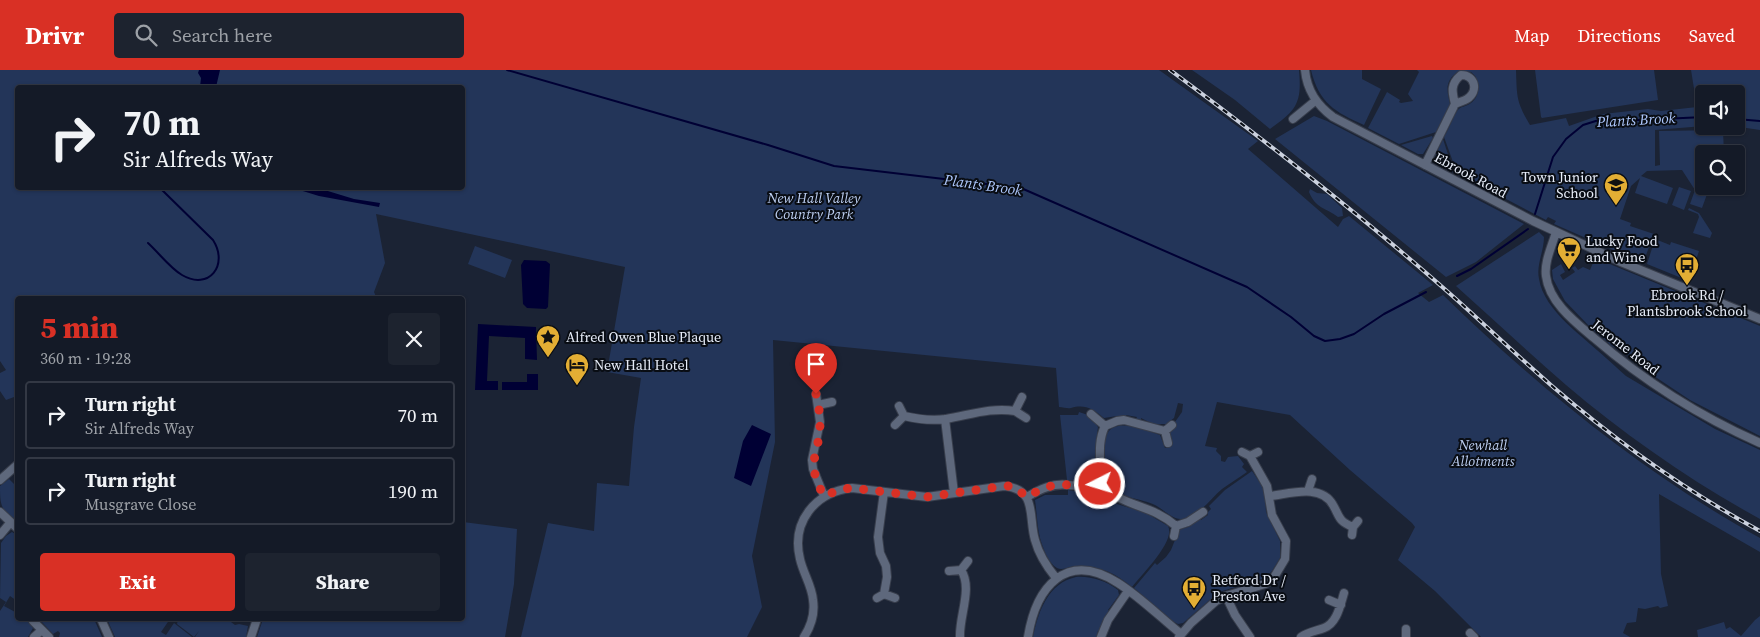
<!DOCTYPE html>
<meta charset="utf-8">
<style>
:root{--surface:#141a27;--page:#1d232f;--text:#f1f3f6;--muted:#9da1a7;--line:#333844;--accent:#d93025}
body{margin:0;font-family:"Source Serif 4",serif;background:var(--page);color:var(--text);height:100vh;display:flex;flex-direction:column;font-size:19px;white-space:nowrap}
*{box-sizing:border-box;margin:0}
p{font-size:16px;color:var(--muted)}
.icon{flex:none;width:28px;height:28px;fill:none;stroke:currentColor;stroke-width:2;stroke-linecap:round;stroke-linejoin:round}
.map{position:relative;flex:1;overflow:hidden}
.drawer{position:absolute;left:15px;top:226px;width:450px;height:325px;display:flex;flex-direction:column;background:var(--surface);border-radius:5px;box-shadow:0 1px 4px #0004,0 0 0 1px var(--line)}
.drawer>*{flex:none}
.hud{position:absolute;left:15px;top:15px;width:450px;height:105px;border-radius:5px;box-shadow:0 1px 4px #0004,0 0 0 1px var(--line);background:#141a27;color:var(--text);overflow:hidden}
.buttons{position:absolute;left:1695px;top:15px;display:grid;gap:10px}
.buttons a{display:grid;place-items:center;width:50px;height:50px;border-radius:5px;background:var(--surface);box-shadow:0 1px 4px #0004,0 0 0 1px var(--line);font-size:25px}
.pin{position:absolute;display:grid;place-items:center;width:42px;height:42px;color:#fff;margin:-51px -21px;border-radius:50% 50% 50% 0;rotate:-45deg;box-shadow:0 0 5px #0007}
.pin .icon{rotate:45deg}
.me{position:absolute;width:55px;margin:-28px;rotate:265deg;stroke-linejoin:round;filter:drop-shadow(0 0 4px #0008)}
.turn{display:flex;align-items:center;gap:18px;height:105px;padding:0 25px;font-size:22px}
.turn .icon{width:65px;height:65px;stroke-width:2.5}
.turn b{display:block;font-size:35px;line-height:42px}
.round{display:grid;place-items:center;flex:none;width:52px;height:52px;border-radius:5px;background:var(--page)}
.headline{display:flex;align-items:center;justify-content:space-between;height:85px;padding:0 25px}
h1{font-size:30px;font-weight:800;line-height:38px;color:var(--accent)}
.button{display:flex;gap:10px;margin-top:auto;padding:10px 25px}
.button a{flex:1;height:58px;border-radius:5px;background:var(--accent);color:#fff;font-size:20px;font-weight:800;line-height:58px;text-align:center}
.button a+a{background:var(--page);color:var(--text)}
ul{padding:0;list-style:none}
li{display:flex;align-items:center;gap:15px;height:68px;margin:0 10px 8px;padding:0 15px;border:2px solid var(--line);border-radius:5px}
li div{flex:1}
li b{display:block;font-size:19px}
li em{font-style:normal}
header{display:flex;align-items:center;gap:30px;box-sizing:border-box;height:70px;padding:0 25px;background:var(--accent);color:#fff}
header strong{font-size:24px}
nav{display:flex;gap:28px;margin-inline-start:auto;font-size:18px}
.search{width:350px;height:45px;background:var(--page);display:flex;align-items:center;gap:12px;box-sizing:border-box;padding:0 18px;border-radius:5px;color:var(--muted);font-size:19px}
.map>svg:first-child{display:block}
</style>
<header>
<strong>Drivr</strong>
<div class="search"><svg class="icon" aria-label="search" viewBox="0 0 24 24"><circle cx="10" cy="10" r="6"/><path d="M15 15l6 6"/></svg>Search here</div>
<nav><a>Map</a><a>Directions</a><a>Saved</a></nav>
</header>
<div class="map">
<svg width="1760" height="567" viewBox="0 0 1760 567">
<rect width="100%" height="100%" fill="#1b2334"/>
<path fill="#233559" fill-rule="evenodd" d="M0 0H1159L1258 71 1248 79 1338 157 1343 149 1349 146 1433 215 1418 223 1429 232 1443 225C1539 318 1643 403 1760 468V482L1659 424 1661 504 1668 536 1660 538 1658 536 1645 539 1638 538 1636 552 1627 553 1623 563 1630 567H1481L1435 521 1398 490 1415 457 1412 453 1350 400 1290 345 1217 332 1205 376 1217 378 1216 381 1221 386V391L1225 392 1228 387 1238 386 1244 394 1242 397 1247 402C1239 408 1230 413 1222 419 1210 429 1199 447 1182 449 1173 450 1163 439 1155 435 1141 428 1121 429 1110 416 1104 409 1106 399 1105 390 1099 343 1129 354 1160 365L1165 378 1172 376 1170 370H1172L1171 366 1169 365V362L1176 356 1175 352 1182 342 1183 334 1178 333 1174 348 1165 355V354H1157L1156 356 1151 355V353L1141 348V350L1136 349 1137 347 1126 345V347H1118L1117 346 1104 348C1093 339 1085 334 1071 338 1067 339 1064 337 1059 337L1056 298 773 270 775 372 752 486 762 537 747 567H521L548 453 594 461 597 413 629 416 634 357 641 308 607 302 625 197 376 144 385 193 374 222 377 229H18L17 329 14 327 6 330 0 321V303L6 300 0 291ZM18 18H462V118H18Z
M1192 0H1299C1302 33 1297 40 1270 59L1235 30Z
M1311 0H1362V9L1381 19 1364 55C1335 42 1319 33 1311 0Z
M1417 0H1516C1517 27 1516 31 1530 55L1566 48 1569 56 1603 44 1648 39 1661 41 1697 37 1691 0H1760V60L1733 56H1736V24H1704V56L1655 60V96L1660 95 1659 61 1723 60 1724 84H1704V116H1710L1702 138 1690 134 1695 120 1682 100 1647 101 1641 106 1673 118 1667 134 1635 123 1640 108 1631 116 1620 149 1631 153 1630 156 1654 164 1643 193 1554 154 1556 151 1548 147 1546 150 1457 103 1444 67C1449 59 1452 49 1457 41 1460 36 1466 37 1471 33 1481 25 1481 9 1471 2L1459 1C1444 11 1447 20 1450 34L1436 62 1399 74 1368 58 1387 22 1400 30 1399 32 1401 33 1413 31 1408 24 1419 2Z
M1535 0H1654L1658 30 1542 48 1541 47Z
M1314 46 1327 51 1524 154 1476 192 1446 207 1275 69Z
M1432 66 1433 68 1423 84H1418L1401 75Z
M1443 69 1454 103 1436 92 1435 86Z
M1679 117 1691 121 1684 140 1672 135Z
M1310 119 1317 123 1327 124 1342 138 1343 146 1338 147C1325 137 1316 139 1309 122Z
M1689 138 1699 143 1712 163 1710 168 1693 163 1699 147 1698 144 1688 140Z
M1539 162 1544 167C1544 181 1536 195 1539 209 1544 241 1584 267 1606 288 1613 294 1619 300 1626 306L1715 359 1760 380V449C1691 411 1626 366 1566 315 1529 283 1493 249 1456 216Z
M1655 169 1670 175 1671 172 1699 181 1689 211 1647 194Z
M475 176 512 190 505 208 468 194Z
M1595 188 1760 256V366L1690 330 1642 298 1623 280 1613 277 1591 258 1565 231 1553 209 1552 200 1561 194 1565 202 1560 205 1563 210 1575 202 1572 198 1575 196 1578 200 1583 197 1590 200Z
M1079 342 1088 345 1098 353 1096 354 1098 357 1096 373 1098 402 1090 412 1067 410 1060 345H1078Z
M1252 401 1263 417 1265 425 1266 442 1280 471V488L1272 501 1265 508 1219 522 1183 553 1178 554 1174 552 1134 518 1155 493 1157 495 1166 487 1171 480 1179 460 1191 456 1190 454 1199 449 1201 450 1208 445 1207 443 1211 439 1209 436 1225 420Z
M9 409 17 417V452C1 439 0 437 0 416Z
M1068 420 1085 423 1098 421 1117 434 1146 443 1168 456C1176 471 1142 504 1132 517 1116 503 1098 495 1076 496 1070 496 1063 501 1057 498 1048 493 1043 478 1040 468 1037 456 1037 443 1035 430L1045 425H1068Z
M463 452 517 459 514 514 505 567H257L263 549H462Z
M12 462 17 465V531L10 526 4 536 17 543 18 549H26L33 558 28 567H0V541L6 532 0 528 1 473 6 466Z
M1076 507C1091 506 1106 511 1118 520L1119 525 1108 540 1110 542 1099 561H1098L1096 567H1033C1038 542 1048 513 1076 507Z
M1760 546V567H1698L1697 560 1724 552 1726 559 1730 557 1741 566 1755 550Z
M39 549H94L102 567H59L60 563 58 561 53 564Z
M107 549H170L161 562 166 565 174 553 192 567H115Z
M178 549H227L235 555 239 554 248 556 246 567H195L199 561 194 567 177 554Z"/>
<path fill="#000034" d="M199 0H220L216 17H200L201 8 198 3Z
M293 118H318L354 129 380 133 379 137 319 126Z
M524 190 546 191 550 194 548 237 546 239 527 238 523 234 521 195Z
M478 254 536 257 537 290 525 289V268L489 266 487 311H498V320H475Z
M527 304H538V320H502V312H527Z
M752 355 771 364 751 416 734 408 743 371Z"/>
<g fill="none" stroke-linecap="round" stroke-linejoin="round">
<path stroke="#000034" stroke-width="2" d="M507 0 768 75 834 96 1021 118 1247 217 1291 247 1314 266 1325 271 1340 269 1354 264 1384 244 1426 222
M1736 49 1760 51
M1535 144 1553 87 1566 69 1583 55 1599 50H1641L1704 47
M148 173C159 183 170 198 182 205 209 221 229 195 213 170L160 118
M1457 206 1471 199 1528 159"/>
<g stroke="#383e4c" stroke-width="10">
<path id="street" d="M1305 0C1307 21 1317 35 1333 47L1533 151 1621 192 1760 249
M1293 49 1315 31
M1425 95 1455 34C1452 22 1450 14 1461 5 1475 5 1479 21 1467 29 1464 31 1459 32 1455 34
M1556 162C1552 176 1544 192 1546 206 1549 232 1575 252 1594 268 1644 311 1699 346 1760 373
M816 324 820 352 812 390 813 399 824 426
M1022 327 1015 341 1026 348
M818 335 832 332
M899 336 904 346C917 349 932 351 946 349 970 345 991 337 1015 341
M1091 344 1105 356
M945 349 954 423
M895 355 904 346
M1168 373 1165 361 1172 355
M1242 382 1250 386 1258 382
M0 410 18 394
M1100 414C1102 394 1096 375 1105 356L1117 351 1124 350 1165 361
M1308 421 1312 409
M1270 426C1289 424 1321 413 1333 435 1340 447 1338 451 1353 457
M1027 427C1040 419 1053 413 1068 415 1080 416 1088 418 1100 414 1125 438 1151 434 1176 456
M0 442 18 459
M0 465 10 453
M1352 465 1353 457 1358 451
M1174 466 1176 456 1188 452 1203 442
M949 501 961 500 968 491
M884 524 887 507 886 496 880 483 878 467 884 422
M1226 526 1235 545 1250 567
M877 528 884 524 895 528
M1329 530 1341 535
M101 549 109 567
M33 551 49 567
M1470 563 1474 567
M34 567 42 560
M251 567 257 549
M804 567C811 556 815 543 813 530 812 516 803 503 800 489 791 452 815 422 852 418L927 427 1004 416C1038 419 1028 447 1035 470 1039 485 1047 497 1056 508
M960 567C959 546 973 518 961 500
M1028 567C1036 517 1066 480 1118 513 1140 527 1160 547 1181 564
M1101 567 1108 550 1128 521
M1179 567 1191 553 1216 531 1226 526 1265 514 1273 509 1285 489 1286 471 1272 445 1267 416 1250 386
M1301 567C1308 562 1316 561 1324 558 1337 553 1340 536 1344 523
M1406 567V559"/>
</g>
<use href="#street" stroke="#5e687c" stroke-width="8"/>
<g stroke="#cbd1de" stroke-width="4">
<path id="rail" d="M1170 0C1263 69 1353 139 1440 215 1478 248 1514 283 1552 316 1616 371 1686 421 1760 461"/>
</g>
<use href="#rail" stroke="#090d14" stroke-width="2" stroke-dasharray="5.5" stroke-linecap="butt"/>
</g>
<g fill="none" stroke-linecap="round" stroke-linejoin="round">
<path stroke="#d93025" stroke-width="9" stroke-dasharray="0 16.2" d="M816 324C818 333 820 343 820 352 820 386 804 390 824 426L842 419 852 418 927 427 1004 416H1013L1027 427C1040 419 1053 413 1068 415 1080 416 1088 418 1100 414"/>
</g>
<defs>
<g id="school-pin" transform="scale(1.25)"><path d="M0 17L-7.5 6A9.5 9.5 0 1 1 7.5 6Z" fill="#e3ae34" stroke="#090d14"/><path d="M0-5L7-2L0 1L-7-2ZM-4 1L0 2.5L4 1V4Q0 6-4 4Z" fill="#111"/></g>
<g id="supermarket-pin" transform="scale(1.25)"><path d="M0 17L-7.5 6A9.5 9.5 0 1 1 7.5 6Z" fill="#e3ae34" stroke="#090d14"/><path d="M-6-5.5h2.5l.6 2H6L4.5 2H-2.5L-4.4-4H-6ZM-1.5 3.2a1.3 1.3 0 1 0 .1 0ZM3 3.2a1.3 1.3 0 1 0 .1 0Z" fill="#111"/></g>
<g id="bus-pin" transform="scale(1.25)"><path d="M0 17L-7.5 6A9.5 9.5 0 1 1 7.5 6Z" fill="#e3ae34" stroke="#090d14"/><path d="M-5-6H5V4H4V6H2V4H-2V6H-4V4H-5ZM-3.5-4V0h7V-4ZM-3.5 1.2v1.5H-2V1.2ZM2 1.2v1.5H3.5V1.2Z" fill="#111"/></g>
<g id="sight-pin" transform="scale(1.25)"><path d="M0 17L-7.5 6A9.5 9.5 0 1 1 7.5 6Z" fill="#e3ae34" stroke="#090d14"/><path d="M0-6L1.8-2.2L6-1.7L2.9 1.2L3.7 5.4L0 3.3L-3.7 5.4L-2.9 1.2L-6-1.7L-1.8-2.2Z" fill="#111"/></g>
<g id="hotel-pin" transform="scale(1.25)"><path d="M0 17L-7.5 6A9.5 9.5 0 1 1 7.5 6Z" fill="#e3ae34" stroke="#090d14"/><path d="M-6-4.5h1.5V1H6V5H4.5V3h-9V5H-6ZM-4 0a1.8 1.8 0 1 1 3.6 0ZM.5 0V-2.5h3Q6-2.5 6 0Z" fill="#111"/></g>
</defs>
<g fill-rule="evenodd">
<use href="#school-pin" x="1616" y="115"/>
<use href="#supermarket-pin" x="1569" y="179"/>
<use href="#bus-pin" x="1687" y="195"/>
<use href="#sight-pin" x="548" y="267"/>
<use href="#hotel-pin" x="577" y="295"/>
<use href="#bus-pin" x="1194" y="518"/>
</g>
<g text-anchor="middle" stroke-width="4" stroke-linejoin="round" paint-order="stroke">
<g font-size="14" fill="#e7edf9" stroke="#090d14">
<text transform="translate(1471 105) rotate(28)" y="5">Ebrook Road</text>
<text transform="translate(1626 277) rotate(38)" y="5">Jerome Road</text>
</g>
<g font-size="14" fill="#e7edf9" stroke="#090d14" text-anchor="start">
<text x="1598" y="112" text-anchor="end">Town Junior<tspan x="1598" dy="16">School</tspan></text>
<text x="1586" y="176">Lucky Food<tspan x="1586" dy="16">and Wine</tspan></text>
<text x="1687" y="230" text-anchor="middle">Ebrook Rd /<tspan x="1687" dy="16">Plantsbrook School</tspan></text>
<text x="566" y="272">Alfred Owen Blue Plaque</text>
<text x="594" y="300">New Hall Hotel</text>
<text x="1212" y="515">Retford Dr /<tspan x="1212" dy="16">Preston Ave</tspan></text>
</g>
<g font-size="14" font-style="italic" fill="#bdcff2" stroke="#090d14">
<text x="814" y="133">New Hall Valley<tspan x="814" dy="16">Country Park</tspan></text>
<text x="1483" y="380">Newhall<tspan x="1483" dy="16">Allotments</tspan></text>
</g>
<g font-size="15" font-style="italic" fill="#aec8fd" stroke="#090d14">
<text transform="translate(1636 50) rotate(-3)" y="5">Plants Brook</text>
<text transform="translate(983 115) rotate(8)" y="5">Plants Brook</text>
</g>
</g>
</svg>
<div class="buttons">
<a><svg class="icon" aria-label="sound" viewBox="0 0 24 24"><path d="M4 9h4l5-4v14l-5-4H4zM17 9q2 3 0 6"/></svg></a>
<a><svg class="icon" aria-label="search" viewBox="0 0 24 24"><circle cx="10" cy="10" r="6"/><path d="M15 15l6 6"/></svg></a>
</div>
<div class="pin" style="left:816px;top:324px;background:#d93025"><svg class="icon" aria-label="arrive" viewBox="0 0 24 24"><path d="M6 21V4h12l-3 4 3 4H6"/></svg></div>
<svg class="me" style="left:1100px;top:414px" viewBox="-20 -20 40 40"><circle r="17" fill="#d93025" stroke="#fff" stroke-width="3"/><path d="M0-11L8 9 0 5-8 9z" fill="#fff"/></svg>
<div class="hud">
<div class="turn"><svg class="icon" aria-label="right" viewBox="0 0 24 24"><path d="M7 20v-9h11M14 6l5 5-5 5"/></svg><div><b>70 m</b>Sir Alfreds Way</div></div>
</div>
<section class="drawer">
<div class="headline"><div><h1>5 min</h1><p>360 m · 19:28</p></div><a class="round"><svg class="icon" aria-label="close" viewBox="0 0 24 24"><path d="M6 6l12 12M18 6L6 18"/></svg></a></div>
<ul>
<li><svg class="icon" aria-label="right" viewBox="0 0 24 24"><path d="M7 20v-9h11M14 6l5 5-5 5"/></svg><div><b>Turn right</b><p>Sir Alfreds Way</p></div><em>70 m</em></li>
<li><svg class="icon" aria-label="right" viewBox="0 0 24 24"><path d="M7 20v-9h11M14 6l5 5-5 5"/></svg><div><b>Turn right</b><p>Musgrave Close</p></div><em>190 m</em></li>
</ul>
<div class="button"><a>Exit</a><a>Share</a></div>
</section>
</div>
